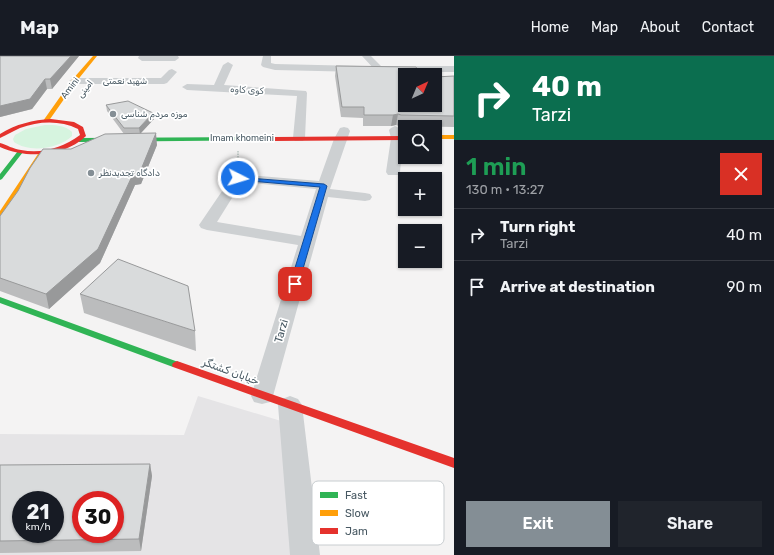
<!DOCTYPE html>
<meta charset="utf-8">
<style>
:root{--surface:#171b24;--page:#20242c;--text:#f1f3f6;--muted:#9ea1a6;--line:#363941;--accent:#848e95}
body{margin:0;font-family:Rubik,Cairo,sans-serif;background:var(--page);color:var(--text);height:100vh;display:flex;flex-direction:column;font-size:15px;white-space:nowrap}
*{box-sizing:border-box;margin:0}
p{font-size:13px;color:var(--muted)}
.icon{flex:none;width:22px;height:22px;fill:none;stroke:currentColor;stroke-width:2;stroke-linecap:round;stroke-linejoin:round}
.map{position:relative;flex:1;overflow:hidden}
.side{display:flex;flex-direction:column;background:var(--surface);width:320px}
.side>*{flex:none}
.hud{background:#0b6e4f;color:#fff;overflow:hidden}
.needle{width:26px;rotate:44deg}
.tools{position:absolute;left:398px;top:12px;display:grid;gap:8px}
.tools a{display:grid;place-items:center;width:44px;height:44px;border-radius:0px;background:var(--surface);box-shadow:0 1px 3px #0004;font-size:20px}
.speed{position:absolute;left:12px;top:435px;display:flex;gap:8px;font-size:20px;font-weight:700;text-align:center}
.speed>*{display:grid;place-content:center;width:52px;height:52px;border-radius:50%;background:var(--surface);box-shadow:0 1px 3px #0004;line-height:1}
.speed small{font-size:10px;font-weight:400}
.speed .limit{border:6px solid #d22;background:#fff;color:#111}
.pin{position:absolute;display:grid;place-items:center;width:34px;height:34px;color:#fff;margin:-17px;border-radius:8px;box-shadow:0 2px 6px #0006}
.me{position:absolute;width:44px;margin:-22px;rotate:95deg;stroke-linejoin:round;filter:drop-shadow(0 0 3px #0008)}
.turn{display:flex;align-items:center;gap:14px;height:84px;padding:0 12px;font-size:18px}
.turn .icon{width:52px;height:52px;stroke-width:2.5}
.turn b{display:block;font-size:28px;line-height:34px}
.round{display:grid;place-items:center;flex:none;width:42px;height:42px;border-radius:0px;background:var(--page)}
.summary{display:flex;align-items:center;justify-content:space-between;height:68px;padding:0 12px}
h1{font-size:24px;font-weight:600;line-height:30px;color:#1e9e55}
.primary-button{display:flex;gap:8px;margin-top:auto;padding:8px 12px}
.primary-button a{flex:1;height:46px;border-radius:0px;background:var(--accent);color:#fff;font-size:16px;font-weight:600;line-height:46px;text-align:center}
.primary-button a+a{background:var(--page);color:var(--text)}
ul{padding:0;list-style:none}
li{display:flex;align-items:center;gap:12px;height:52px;padding:0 12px;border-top:1px solid var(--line)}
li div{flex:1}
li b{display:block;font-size:15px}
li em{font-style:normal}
header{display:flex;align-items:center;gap:24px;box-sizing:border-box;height:56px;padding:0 20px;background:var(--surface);border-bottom:1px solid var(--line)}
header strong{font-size:19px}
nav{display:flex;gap:22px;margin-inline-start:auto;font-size:14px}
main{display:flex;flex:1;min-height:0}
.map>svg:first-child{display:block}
</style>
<header>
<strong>Map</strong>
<nav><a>Home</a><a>Map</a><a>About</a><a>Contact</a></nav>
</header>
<main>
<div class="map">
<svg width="454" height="499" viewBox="0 0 454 499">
<rect width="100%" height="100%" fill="#f4f3f3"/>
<path fill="#e5e4e6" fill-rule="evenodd" d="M198 340 291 368 305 499H0V378L184 379ZM21 444H55V478H21ZM81 444H115V478H81Z"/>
<path fill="#d6f4df" d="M45 69C55 69 65 69 72 76V80C59 93 29 97 14 86L13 83 15 79 26 73Z"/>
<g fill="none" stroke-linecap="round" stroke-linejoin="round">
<path stroke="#bac8c3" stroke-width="1.5" stroke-dasharray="1.5 1" stroke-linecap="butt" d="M238 95V110"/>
<path fill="#cdd0d2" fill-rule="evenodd" d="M139 0H178L179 2 175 5H142L138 2Z
M263 0H271V7L275 8 361 10 366 13 361 16 275 14 263 11 261 9Z
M362 0H371L381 10H454V16H379L376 15Z
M228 6 233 9 224 29 306 35 307 37 305 82 303 85H295L293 82 297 40 187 34 182 31 187 28 214 29 223 9Z
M172 13 177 16 167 27 164 28H74L69 25 74 22H161L169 14Z
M395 70 399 72 403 82 400 116 398 119H388L386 116 391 82 389 74 391 72Z
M344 71 348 72 350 75 330 133 365 137 370 138 372 141 370 144 365 145 328 141 273 340 270 346 262 348 254 346 251 340 298 189 207 174 201 172 199 169 233 119 238 118 319 125 334 83 340 72ZM242 126 316 133 301 180 217 166Z
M290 340 298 343 302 349 320 499H290L278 349 282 343Z"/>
<path fill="#30b455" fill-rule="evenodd" d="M274 81 277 83 276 84 79 86 76 84 79 82Z
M18 95 23 96 2 123 0 124V118Z
M0 241 181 307 182 309 181 311H173L0 247Z"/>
<path fill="#ff9f0a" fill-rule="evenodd" d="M93 0H97L76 26 48 66H44L43 65 72 24Z
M435 79H454V83H435Z
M38 98 43 99 4 160 0 162V155Z"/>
<path fill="#e5322d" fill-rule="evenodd" d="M51 63 74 66 83 71 86 80C64 101 27 103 0 91V87C7 89 13 93 21 94 42 98 62 92 80 79L78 73C60 64 39 65 20 72 13 75 7 79 0 82V78C16 68 33 64 51 63Z
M405 80V84L274 85 271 83 274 81Z
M177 305 454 402V412L173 311 172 309 173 307Z"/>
</g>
<path fill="#bbbcbd" d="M0 0H79L52 33H47L32 53 0 61Z
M336 10 405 49 454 20V71L399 70 396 69 391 70H363V62L341 61 335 20Z
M106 49 154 63 140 78 157 89 141 128 135 129 100 207 49 253 0 235V160L71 93 124 78 107 55Z
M80 238 195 275 196 295 84 257Z
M150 408 152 420 141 495 0 497V409Z"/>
<path fill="#98999a" d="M71 0H79L52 33 50 23Z
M45 23 47 33 32 53 0 61V50Z
M153 57 154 63 140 78 139 72Z
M398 58 396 69 391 70 393 59Z
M156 77 157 89 141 128 135 129 100 207 49 253 46 238 134 116Z
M150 408 152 420 141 495 139 483Z"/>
<path fill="#d9dbdc" stroke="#98999a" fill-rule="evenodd" d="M0 0H71L50 23H45L30 43 0 50Z
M336 10 416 11 418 14H428L432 19H405V49H435V21L454 20V60L401 59 398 58 393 59H364V51H342Z
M128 45 153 57 139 72H124L106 49Z
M156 77 140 116H134L98 193 46 238 0 222V160L18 135 30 112 43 93H71L105 78Z
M118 203 188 230 195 275 80 238Z
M150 408 139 483 0 485V409ZM21 444H55V478H21ZM81 444H115V478H81Z"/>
<path fill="#1a73e8" stroke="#114b97" d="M236 121 324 128 327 130 298 230H292L290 228 320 131 238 124H236Z"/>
<g fill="#848e95" stroke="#fff" stroke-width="1.5">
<circle cx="113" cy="58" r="4"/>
<circle cx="91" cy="117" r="4"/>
</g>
<g text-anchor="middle" stroke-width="3.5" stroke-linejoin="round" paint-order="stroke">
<g font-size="9" fill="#475862" stroke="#fff">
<text x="125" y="28">شهید نعمتی</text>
<text transform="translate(70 32) rotate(-53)" y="3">Amini</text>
<text transform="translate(85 33) rotate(-53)" y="3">امینی</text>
<text transform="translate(247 34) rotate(3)" y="3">کوی کاوه</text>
<text x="242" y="85">Imam khomeini</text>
</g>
<g font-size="9" fill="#475862" stroke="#fff" text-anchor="start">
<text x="121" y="61">موزه مردم شناسی</text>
<text x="99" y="120">دادگاه تجدیدنظر</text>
</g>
<g font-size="11" fill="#475862" stroke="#fff">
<text transform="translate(281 275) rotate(-74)" y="4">Tarzi</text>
<text transform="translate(231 315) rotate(20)" y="4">خیابان کشتگر</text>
</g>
</g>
<rect x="312" y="425" width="132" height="64" rx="6" fill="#fff" stroke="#c8cdd0" stroke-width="1"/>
<rect x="320" y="436" width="18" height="6" fill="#30b455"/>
<rect x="320" y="454" width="18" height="6" fill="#ff9f0a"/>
<rect x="320" y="472" width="18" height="6" fill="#e5322d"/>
<g font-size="11" fill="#475862">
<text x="345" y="443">Fast</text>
<text x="345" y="461">Slow</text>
<text x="345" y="479">Jam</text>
</g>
</svg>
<div class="tools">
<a><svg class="needle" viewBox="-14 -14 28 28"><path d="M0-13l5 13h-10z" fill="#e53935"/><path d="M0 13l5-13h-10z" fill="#9ea1a6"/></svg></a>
<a><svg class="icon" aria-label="search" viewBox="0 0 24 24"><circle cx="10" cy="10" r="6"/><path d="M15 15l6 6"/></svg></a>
<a>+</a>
<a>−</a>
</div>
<div class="speed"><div>21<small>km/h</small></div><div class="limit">30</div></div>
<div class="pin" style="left:295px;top:228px;background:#d93025"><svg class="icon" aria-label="arrive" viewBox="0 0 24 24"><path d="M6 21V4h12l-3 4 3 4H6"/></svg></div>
<svg class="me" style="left:238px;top:122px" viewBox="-20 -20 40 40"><circle r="17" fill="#1a73e8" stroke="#fff" stroke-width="3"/><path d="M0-11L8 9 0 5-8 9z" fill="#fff"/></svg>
</div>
<section class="side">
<div class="hud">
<div class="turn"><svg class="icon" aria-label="right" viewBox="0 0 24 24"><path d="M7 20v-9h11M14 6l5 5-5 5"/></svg><div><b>40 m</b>Tarzi</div></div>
</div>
<div class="summary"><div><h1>1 min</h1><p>130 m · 13:27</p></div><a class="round" style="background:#d93025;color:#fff"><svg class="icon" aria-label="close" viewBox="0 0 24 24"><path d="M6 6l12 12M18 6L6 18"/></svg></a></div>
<ul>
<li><svg class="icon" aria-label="right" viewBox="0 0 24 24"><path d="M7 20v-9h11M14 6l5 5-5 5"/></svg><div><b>Turn right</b><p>Tarzi</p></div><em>40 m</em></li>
<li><svg class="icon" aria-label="arrive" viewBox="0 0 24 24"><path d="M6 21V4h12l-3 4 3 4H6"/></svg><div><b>Arrive at destination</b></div><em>90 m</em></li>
</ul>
<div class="primary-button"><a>Exit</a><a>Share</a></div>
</section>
</main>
